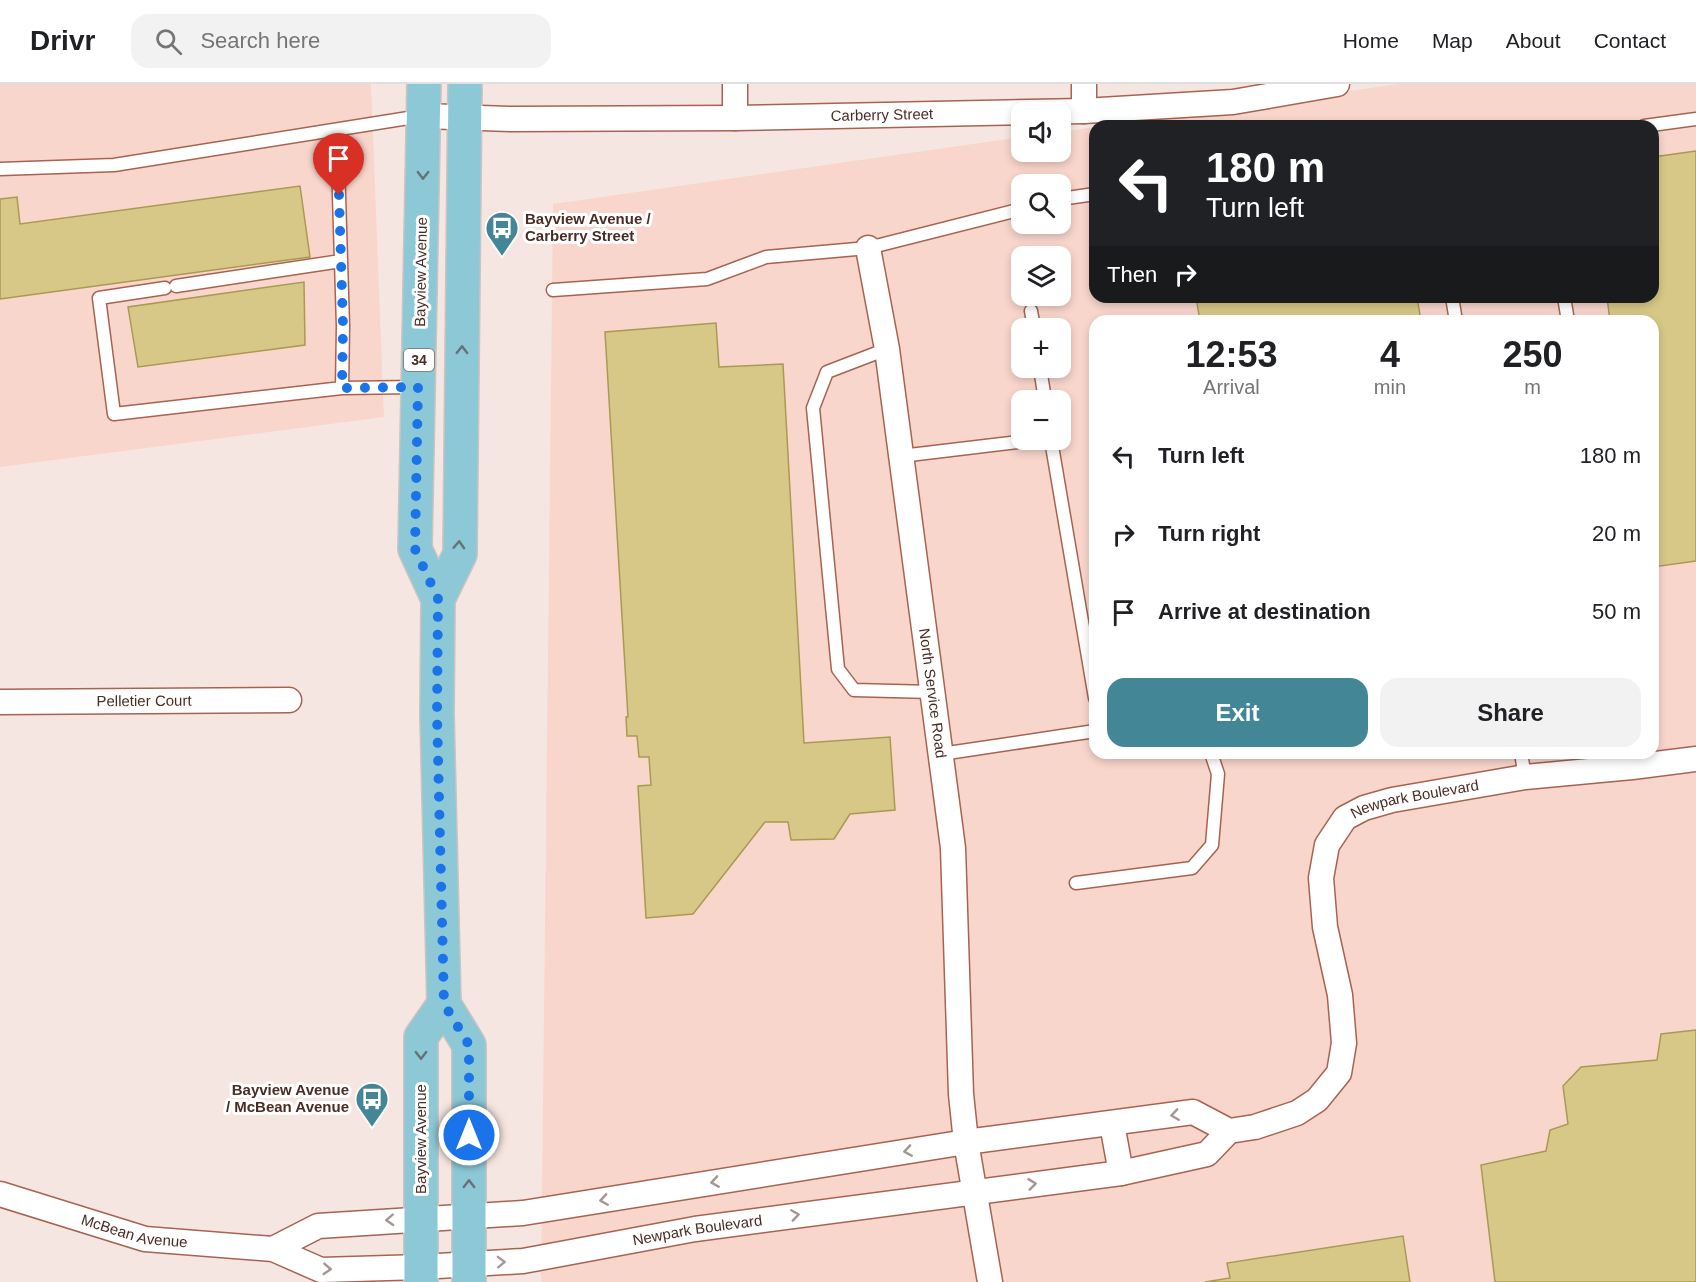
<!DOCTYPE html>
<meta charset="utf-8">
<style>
:root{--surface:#fff;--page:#f2f2f2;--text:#202124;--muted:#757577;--line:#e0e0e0;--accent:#438696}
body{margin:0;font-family:Arial,sans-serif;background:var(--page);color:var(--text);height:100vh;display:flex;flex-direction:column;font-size:22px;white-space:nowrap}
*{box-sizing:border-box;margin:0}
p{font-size:20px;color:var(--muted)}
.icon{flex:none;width:33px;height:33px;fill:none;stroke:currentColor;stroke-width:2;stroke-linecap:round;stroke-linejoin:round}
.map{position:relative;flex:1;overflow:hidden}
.side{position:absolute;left:1089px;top:231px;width:570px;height:444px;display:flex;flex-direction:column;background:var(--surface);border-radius:18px;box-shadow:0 3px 9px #0003}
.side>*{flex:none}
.guide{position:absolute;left:1089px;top:36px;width:570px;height:183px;border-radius:18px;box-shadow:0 3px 9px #0003;background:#202124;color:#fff;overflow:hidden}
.fabs{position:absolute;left:1011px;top:18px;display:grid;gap:12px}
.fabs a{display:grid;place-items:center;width:60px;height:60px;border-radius:12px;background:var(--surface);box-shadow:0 3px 9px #0003;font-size:30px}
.pin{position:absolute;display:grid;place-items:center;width:51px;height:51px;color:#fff;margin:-62px -26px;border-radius:50% 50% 50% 0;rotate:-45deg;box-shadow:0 0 6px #0007}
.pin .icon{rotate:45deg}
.me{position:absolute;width:66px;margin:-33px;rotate:0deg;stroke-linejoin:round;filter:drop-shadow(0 0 4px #0008)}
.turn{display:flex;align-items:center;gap:21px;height:126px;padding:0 18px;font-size:27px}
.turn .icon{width:78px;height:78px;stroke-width:2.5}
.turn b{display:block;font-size:42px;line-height:51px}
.then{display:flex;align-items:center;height:57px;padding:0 18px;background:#0003;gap:12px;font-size:22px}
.eta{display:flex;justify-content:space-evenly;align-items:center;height:102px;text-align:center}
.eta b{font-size:36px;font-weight:700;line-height:42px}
.cta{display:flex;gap:12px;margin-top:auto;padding:12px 18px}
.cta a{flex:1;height:69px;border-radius:18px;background:var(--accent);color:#fff;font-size:24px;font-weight:700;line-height:69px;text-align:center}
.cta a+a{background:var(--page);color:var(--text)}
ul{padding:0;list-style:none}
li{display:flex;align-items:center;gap:18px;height:78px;padding:0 18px}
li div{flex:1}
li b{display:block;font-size:22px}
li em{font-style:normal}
header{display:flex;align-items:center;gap:36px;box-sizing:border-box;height:84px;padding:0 30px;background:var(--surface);border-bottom:2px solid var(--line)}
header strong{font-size:28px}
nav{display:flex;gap:33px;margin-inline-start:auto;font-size:21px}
.search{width:420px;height:54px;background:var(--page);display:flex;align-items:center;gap:15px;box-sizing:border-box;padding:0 21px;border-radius:18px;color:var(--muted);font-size:22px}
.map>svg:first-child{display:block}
</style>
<header>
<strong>Drivr</strong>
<div class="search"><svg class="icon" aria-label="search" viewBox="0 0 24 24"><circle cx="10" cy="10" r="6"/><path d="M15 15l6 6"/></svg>Search here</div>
<nav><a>Home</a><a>Map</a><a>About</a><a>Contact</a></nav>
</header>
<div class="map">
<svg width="1696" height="1198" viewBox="0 0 1696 1198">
<rect width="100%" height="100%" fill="#f6e6e1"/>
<path fill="#f9d6cc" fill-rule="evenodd" d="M0 0H371L384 333 0 383Z
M1398 0H1696V1198H541L553 120 1021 53 1022 68H1060L1061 48 1095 43V213H1653V42H1102ZM1022 100H1060V140H1022ZM1022 172H1060V212H1022ZM1095 237H1653V669H1095ZM1022 244H1060V284H1022ZM1022 316H1060V356H1022Z"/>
<path fill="#d8c887" stroke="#aa9953" stroke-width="1.5" d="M1696 67V477L1653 483V237H1610L1607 213H1653V73Z
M300 102 310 173 0 215V115L17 113 20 140Z
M304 198 305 261 138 283 128 223Z
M1196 213H1417L1421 237H1200Z
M716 239 719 283 783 280 804 659 890 653 895 726 850 730 834 755 791 756 788 738H765L693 830 646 834 638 702 651 701 649 673H639L637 652H627L626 633H628L605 248Z
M1696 946V1198H1495L1481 1081 1546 1067 1550 1046 1568 1040 1563 1002 1581 983 1657 976 1661 950Z
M1403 1152 1410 1198H1205L1230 1194 1227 1179Z"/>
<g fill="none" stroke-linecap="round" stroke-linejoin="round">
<g stroke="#a76350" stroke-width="15">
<path id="service" d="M1644 42 1696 35
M337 46 343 242 342 304
M0 85 114 81 421 32
M1060 115 1095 110
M176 202 341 177
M165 204 99 214 114 330 342 304 416 303
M553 206 707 195 766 173 868 164 1022 125
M1452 213 1456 237
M1564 213 1568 237
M1031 227 1034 244
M887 265 827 288 813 324 838 585 854 606 932 608
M1040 284 1045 316
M1051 356 1095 614
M901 372 1035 356
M1521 669 1525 693
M941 670 1095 647
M1076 799 1192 784 1212 761 1218 690 1211 669"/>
</g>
<g stroke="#a76350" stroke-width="27">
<g id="minor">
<path d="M735 0V34"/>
<path d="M1084 27V0"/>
<path id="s1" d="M424 32 511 35 735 34 1084 27 1233 18 1337 0"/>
<path id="s2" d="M868 164 887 265 953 764 961 1010 966 1058 990 1198"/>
<path id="s3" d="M0 618 289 616"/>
<path d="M1112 1040 1121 1089"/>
<path id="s4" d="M0 1110 145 1155 273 1165 321 1186 421 1183 523 1177 695 1145 1121 1089 1207 1070 1229 1047"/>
<path id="s5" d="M273 1165 318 1142 523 1129 966 1058 1193 1028 1229 1047 1255 1043 1297 1029 1317 1016 1339 989 1344 959 1340 911 1325 843 1321 794 1327 761 1345 734 1364 724 1392 716 1525 693 1632 683 1696 675"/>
</g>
</g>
<g stroke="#ccc4c2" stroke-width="36">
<path id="primary" d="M424 0 415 465 438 515
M465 0 460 470 438 515 437 630 444 920 469 961V1198
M421 1198V953L444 920"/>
</g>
<use href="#service" stroke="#fff" stroke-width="12"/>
<use href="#minor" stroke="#fff" stroke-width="24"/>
<use href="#primary" stroke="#8cc8d6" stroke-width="33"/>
</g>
<defs><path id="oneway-chevron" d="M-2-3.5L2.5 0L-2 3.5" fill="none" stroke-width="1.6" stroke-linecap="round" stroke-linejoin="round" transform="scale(1.5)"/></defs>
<g stroke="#687274">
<use href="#oneway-chevron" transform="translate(423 91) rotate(91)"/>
<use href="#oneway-chevron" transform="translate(462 266) rotate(-89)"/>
<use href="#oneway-chevron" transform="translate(459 461) rotate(-87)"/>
<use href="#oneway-chevron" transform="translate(421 971) rotate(90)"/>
<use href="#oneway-chevron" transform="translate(469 1100) rotate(-90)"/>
</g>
<g stroke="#a49692">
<use href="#oneway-chevron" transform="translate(1175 1031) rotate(172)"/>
<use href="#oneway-chevron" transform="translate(908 1067) rotate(171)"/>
<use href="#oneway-chevron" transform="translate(715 1098) rotate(171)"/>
<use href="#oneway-chevron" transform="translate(1032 1100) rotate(-7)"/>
<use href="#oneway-chevron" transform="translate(604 1116) rotate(171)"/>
<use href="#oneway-chevron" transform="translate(795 1131) rotate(-8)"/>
<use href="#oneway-chevron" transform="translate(390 1136) rotate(177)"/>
<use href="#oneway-chevron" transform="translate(501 1178) rotate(-2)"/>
<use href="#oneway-chevron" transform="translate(327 1185) rotate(4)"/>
</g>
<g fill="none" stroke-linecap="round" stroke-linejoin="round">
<path stroke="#1a73e8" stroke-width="10" stroke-dasharray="0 18" d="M339 111 343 242 342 304 418 303 415 465 438 515 437 630 444 920 469 961V1051"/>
</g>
<defs>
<g id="bus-pin" transform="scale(1.725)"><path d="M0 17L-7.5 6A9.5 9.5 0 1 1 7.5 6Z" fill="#438696" stroke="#fff"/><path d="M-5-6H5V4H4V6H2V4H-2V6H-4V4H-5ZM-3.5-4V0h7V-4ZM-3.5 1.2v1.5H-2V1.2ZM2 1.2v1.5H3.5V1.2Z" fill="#fff"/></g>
</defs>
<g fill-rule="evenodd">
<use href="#bus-pin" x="502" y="144"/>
<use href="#bus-pin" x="372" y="1015"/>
</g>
<g text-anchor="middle" stroke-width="6" stroke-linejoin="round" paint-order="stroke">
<rect fill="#fff" stroke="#806b66" stroke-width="1.5" x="404" y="265" width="30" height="22" rx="4.5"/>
<g font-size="14" font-weight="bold" fill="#4a2c24">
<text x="419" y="281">34</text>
</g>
<g font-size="15" fill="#4a2c24" stroke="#fff">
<text dy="5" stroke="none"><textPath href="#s1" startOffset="458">Carberry Street</textPath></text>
<text transform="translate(421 188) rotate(-89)" y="5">Bayview Avenue</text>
<text dy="5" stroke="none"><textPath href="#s2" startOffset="450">North Service Road</textPath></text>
<text dy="5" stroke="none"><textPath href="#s3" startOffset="144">Pelletier Court</textPath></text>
<text dy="5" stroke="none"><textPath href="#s5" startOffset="1440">Newpark Boulevard</textPath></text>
<text transform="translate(421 1055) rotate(-90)" y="5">Bayview Avenue</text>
<text dy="5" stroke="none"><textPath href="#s4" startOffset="140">McBean Avenue</textPath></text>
<text dy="5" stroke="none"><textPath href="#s4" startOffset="712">Newpark Boulevard</textPath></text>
</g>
<g font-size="15" font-weight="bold" fill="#4a2c24" stroke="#fff" text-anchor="start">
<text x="525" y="140">Bayview Avenue /<tspan x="525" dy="17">Carberry Street</tspan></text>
<text x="349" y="1011" text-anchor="end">Bayview Avenue<tspan x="349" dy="17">/ McBean Avenue</tspan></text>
</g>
</g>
</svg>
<div class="fabs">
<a><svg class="icon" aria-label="sound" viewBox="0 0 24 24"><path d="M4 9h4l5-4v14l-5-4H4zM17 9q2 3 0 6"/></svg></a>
<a><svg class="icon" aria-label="search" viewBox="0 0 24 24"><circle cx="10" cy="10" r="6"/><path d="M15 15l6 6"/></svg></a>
<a><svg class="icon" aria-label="layers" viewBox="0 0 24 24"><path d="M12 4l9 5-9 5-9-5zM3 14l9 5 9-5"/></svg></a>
<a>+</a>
<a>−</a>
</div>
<div class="pin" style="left:339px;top:111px;background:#d93025"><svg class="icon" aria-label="arrive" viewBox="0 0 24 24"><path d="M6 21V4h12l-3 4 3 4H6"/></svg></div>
<svg class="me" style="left:469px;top:1051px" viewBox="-20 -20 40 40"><circle r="17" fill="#1a73e8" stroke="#fff" stroke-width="3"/><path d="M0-11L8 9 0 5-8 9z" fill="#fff"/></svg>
<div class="guide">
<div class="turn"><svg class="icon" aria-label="left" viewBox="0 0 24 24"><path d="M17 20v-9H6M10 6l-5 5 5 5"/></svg><div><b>180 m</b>Turn left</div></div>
<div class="then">Then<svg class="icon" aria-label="right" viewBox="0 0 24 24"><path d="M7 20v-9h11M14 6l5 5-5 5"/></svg></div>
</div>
<section class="side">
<div class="eta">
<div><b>12:53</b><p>Arrival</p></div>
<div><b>4</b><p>min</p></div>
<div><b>250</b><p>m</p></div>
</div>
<ul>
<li><svg class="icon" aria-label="left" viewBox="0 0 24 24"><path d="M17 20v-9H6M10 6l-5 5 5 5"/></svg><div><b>Turn left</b></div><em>180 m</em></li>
<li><svg class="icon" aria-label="right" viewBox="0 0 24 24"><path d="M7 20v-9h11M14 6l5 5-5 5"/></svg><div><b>Turn right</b></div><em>20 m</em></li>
<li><svg class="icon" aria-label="arrive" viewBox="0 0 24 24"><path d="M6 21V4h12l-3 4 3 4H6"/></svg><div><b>Arrive at destination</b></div><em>50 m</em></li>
</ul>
<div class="cta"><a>Exit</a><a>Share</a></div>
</section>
</div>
